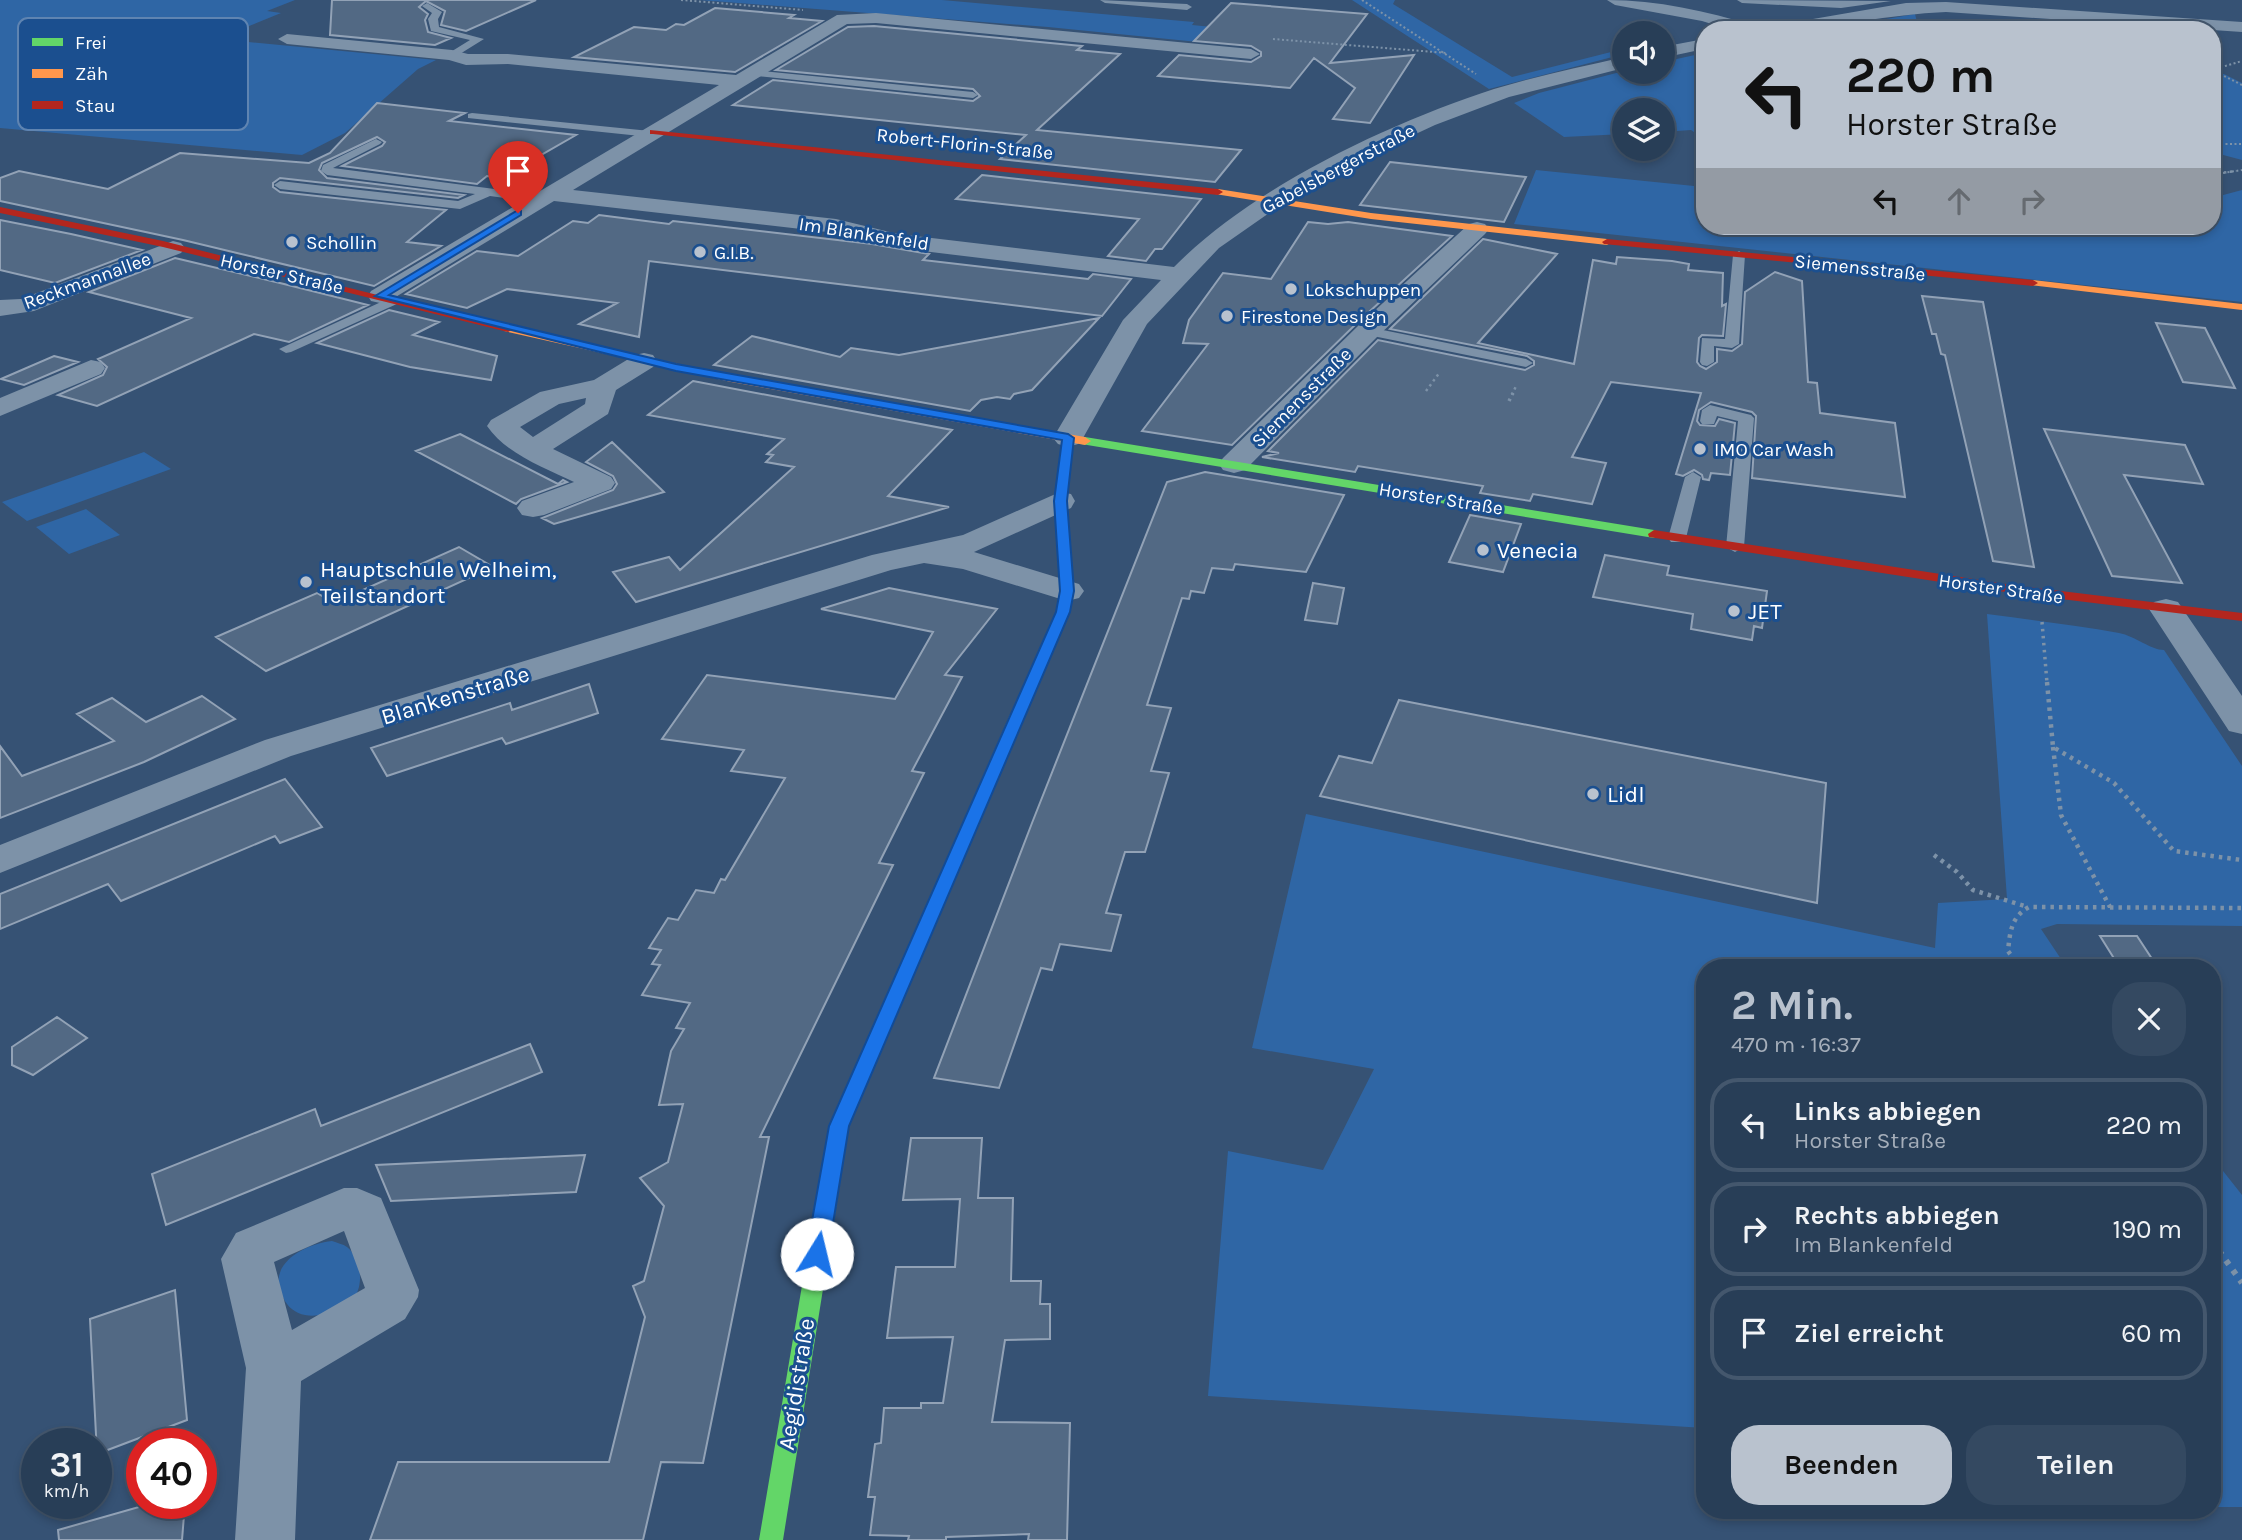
<!DOCTYPE html>
<html lang="de">
<meta charset="utf-8">
<style>
:root{--surface:#283e57;--page:#344961;--text:#f1f3f6;--muted:#a5aeba;--line:#44576d;--accent:#b9c2ce}
body{margin:0;font-family:Karla,sans-serif;background:var(--page);color:var(--text);height:100vh;display:flex;flex-direction:column;font-size:26px;white-space:nowrap}
*{box-sizing:border-box;margin:0}
p{font-size:23px;color:var(--muted)}
.icon{flex:none;width:38px;height:38px;fill:none;stroke:currentColor;stroke-width:2;stroke-linecap:round;stroke-linejoin:round}
.map{position:relative;flex:1;overflow:hidden}
.details{position:absolute;left:1696px;top:959px;width:525px;height:560px;display:flex;flex-direction:column;background:var(--surface);border-radius:28px;box-shadow:0 4px 10px #0003,0 0 0 2px var(--line)}
.details>*{flex:none}
.hud{position:absolute;left:1696px;top:21px;width:525px;height:214px;border-radius:28px;box-shadow:0 4px 10px #0003,0 0 0 2px var(--line);background:#b9c2ce;color:#111;overflow:hidden}
.fabs{position:absolute;left:1612px;top:21px;display:grid;gap:14px}
.fabs a{display:grid;place-items:center;width:63px;height:63px;border-radius:50%;background:var(--surface);box-shadow:0 4px 10px #0003,0 0 0 2px var(--line);font-size:35px}
.speed{position:absolute;left:21px;top:1428px;display:flex;gap:14px;font-size:35px;font-weight:700;text-align:center}
.speed>*{display:grid;place-content:center;width:91px;height:91px;border-radius:50%;background:var(--surface);box-shadow:0 4px 10px #0003,0 0 0 2px var(--line);line-height:1}
.speed small{font-size:18px;font-weight:400}
.speed .limit{border:10px solid #d22;background:#fff;color:#111}
.pin{position:absolute;display:grid;place-items:center;width:60px;height:60px;color:#fff;margin:-72px -30px;border-radius:50% 50% 50% 0;rotate:-45deg;box-shadow:0 0 7px #0007}
.pin .icon{rotate:45deg}
.me{position:absolute;width:77px;margin:-38px;rotate:9deg;stroke-linejoin:round;filter:drop-shadow(0 0 5px #0008)}
.turn{display:flex;align-items:center;gap:24px;height:147px;padding:0 35px;font-size:32px}
.turn .icon{width:91px;height:91px;stroke-width:2.5}
.turn b{display:block;font-size:49px;line-height:60px}
.lanes{display:flex;align-items:center;height:66px;padding:0 35px;background:#0003;justify-content:center;gap:35px;direction:ltr}
.lanes .off{opacity:.35}
.round{display:grid;place-items:center;flex:none;width:74px;height:74px;border-radius:28px;background:var(--page)}
.headline{display:flex;align-items:center;justify-content:space-between;height:119px;padding:0 35px}
h1{font-size:42px;font-weight:700;line-height:52px;color:var(--accent)}
.button{display:flex;gap:14px;margin-top:auto;padding:14px 35px}
.button a{flex:1;height:80px;border-radius:28px;background:var(--accent);color:#111;font-size:28px;font-weight:700;line-height:80px;text-align:center}
.button a+a{background:var(--page);color:var(--text)}
ul{padding:0;list-style:none}
li{display:flex;align-items:center;gap:21px;height:94px;margin:0 14px 10px;padding:0 21px;border:4px solid var(--line);border-radius:28px}
li div{flex:1}
li b{display:block;font-size:26px}
li em{font-style:normal}
.map>svg:first-child{display:block}
</style>
<div class="map">
<svg width="2242" height="1540" viewBox="0 0 2242 1540">
<rect width="100%" height="100%" fill="#365274"/>
<path fill="#2f66a5" d="M0 0H295L267 11 281 13 217 39 436 60 418 69 345 133 302 155 0 128Z
M700 0H942L1194 22 1192 25 1243 30 1198 42 1048 27Z
M1352 0H1395L1393 4 1512 77 1615 51 1616 46H1624V54L1489 89Z
M1915 14 1919 30H1823Z
M1704 53V139L1691 130 1663 132 1662 110H1624V134L1564 137 1514 103 1539 93 1624 71 1662 72 1663 62Z
M2212 74H2224L2242 83V160L2212 152Z
M1536 170 1704 187V226H2079L2105 228 2115 226H2212V198L2242 190V302L1514 224Z
M144 452 171 469 27 521 2 502Z
M86 509 120 535 69 554 36 527Z
M1987 614C2031 620 2076 625 2119 633 2135 636 2151 650 2164 650L2242 766V926L2057 924 2041 929 2067 968H1704V1428L1208 1396 1228 1151 1323 1170 1374 1069 1252 1048 1306 814 1935 948 1938 903 2007 899Z
M2212 1157 2242 1195V1507H2212Z
M332 1241C337 1243 343 1244 347 1247 362 1258 365 1289 351 1301 334 1315 302 1324 287 1304 261 1268 300 1245 332 1241Z"/>
<path fill="#526984" stroke="#92a2b6" stroke-width="2" d="M332 0H536L466 31 441 25 445 11 426 1 419 7 428 14 425 20 428 32 451 38 435 45 330 35Z
M1231 3 1367 14 1330 63 1414 55 1370 123 1333 119 1355 88 1314 58 1290 88 1158 76 1179 55 1251 62 1261 56V52L1251 46 1194 41Z
M715 8 794 15 789 18 822 21 735 72 574 57 634 27 666 30 676 24 684 25Z
M874 26 1082 46 1077 50 1120 54 1037 130 1241 150 1215 182 1000 159 1026 135 733 105 773 80 973 101 980 96 973 89 776 70 848 27Z
M377 103 465 113 449 121 576 135 501 178 487 176 477 184 342 166 382 146 385 142 377 137 322 163 319 170 327 178 464 195 458 198 280 178 273 183V187L280 192 446 210 407 242 441 246 374 286 183 240 0 201V178L19 171 108 189 180 153 309 163 330 153Z
M1390 162 1526 177 1504 222 1360 205Z
M982 175 1201 199 1162 249H1155L1146 261 1108 256 1139 219 956 199Z
M599 215 669 224 673 221 872 244 929 254 923 260 1088 279 1093 274 1131 279 1102 316 649 261 639 337 579 324 617 303 507 289 467 308 406 294 477 251 518 256 573 221 588 223Z
M0 220 71 234 142 250 55 283 0 270Z
M1308 222 1328 224 1348 222 1452 236 1357 323 1232 445 1142 431 1208 344 1183 343 1189 320 1223 273 1271 279Z
M1483 239 1557 254 1478 343 1574 364 1593 260 1616 264 1617 257 1672 261 1689 264 1688 270 1723 273 1722 306 1726 304 1723 336 1702 335 1699 338 1697 362 1700 366 1706 369 1717 362V349L1732 351 1742 344 1745 292 1775 272 1802 281 1808 382 1817 383 1820 413 1895 423 1905 497 1752 478 1756 416 1752 412 1711 402 1699 410 1697 421 1700 425 1715 426 1719 419 1735 423 1730 475 1711 473 1709 480 1703 479 1702 475 1694 470 1683 476 1676 474 1701 393 1611 382 1572 457 1606 463 1592 504 1533 494 1530 501 1480 493 1483 486 1358 466 1355 472 1262 457 1279 453 1268 451 1378 340 1525 370 1534 365V361L1527 356 1390 329Z
M175 258 284 284 368 305 289 342 254 334 97 406 58 395 103 375 107 367 98 359 191 318 89 292Z
M1922 296 1983 302 2034 567 1993 561 1945 355 1941 354 1936 334H1932Z
M389 310 439 322 413 335 497 356 491 380 410 367 317 343Z
M1099 318 1032 390 1014 394 1010 399 997 397 981 400 970 411 714 365 752 336 840 357 851 348 899 355Z
M2156 323 2205 328 2235 388 2183 382Z
M54 356 78 362 24 385 1 379Z
M693 381 952 430 888 496 949 507 636 602 613 572 669 557 680 570 794 467 766 462 773 455 767 454 784 439 648 415Z
M2044 429 2185 445 2203 484 2124 475 2182 583 2112 576Z
M460 434 558 484 563 480 567 482 521 499 516 504 416 451Z
M612 442 664 492 554 524 542 518 613 490 617 484 613 476 586 462Z
M1205 472 1344 495 1306 572 1235 564 1233 570 1212 568 1204 593 1191 591 1189 599 1182 598 1147 705 1171 708 1151 771 1169 773 1145 852H1125L1106 913 1121 915 1111 951 1060 944 1052 970 1041 968 999 1088 934 1078 1032 823 1167 482Z
M1470 515 1521 524 1503 572 1449 562Z
M459 547 493 567 266 671 216 637 317 593 329 600 342 594H354Z
M1605 555 1669 566 1667 575 1767 591 1762 628 1754 626 1752 640 1691 629 1693 614 1593 597Z
M1313 583 1344 588 1337 624 1305 620Z
M889 588 997 609 945 675 962 677 912 771 924 773 879 863 893 865 760 1137H769L703 1463 661 1462 643 1540H370L398 1462H609L645 1317 633 1286 644 1281 664 1206 640 1178 668 1162 683 1104 659 1105 671 1051 684 1029 676 1028 690 1003 642 995 660 965 652 964 661 950 649 948 668 918 678 920 696 890 714 893 721 879 725 880 785 778 731 771 744 750 662 739 707 675 895 699 933 632 821 609Z
M589 684 598 713 506 744 502 738 387 776 371 748 510 703 512 710Z
M202 696 235 719 144 762 0 818V746L22 776 114 741 77 714 112 698 146 722Z
M1399 700 1826 783 1817 903 1320 796 1339 756 1372 763Z
M285 779 322 827 280 843 275 836 121 901 108 884 0 929V894Z
M2100 936H2137L2158 968H2120Z
M57 1017 87 1038 33 1075 12 1065V1047Z
M530 1044 542 1072 166 1225 152 1174 315 1109 321 1126Z
M911 1138H982L978 1198H1013L1011 1281H1041L1040 1304H1050V1339L1005 1340 992 1422 1070 1423 1067 1540H1028L1029 1534 946 1537V1540H908L909 1536 870 1535 875 1497H868L875 1444 881 1443 884 1408H921V1403H943L953 1337 887 1338 896 1267H955L960 1199 903 1200Z
M585 1155 576 1192 391 1201 376 1165Z
M175 1290 187 1420 97 1454 90 1319Z
M153 1503H185L182 1540H59L58 1530Z"/>
<g fill="none" stroke-linecap="round" stroke-linejoin="round">
<path stroke="#7d92a8" stroke-width="2" stroke-dasharray="2 2.5" stroke-linecap="butt" d="M681 0 803 10
M1362 0 1476 74
M1273 39 1447 53
M2212 70 2242 85
M2212 70 2242 61
M2212 144H2242
M2223 173 2242 170"/>
<path stroke="#7d92a8" stroke-width="2.5" stroke-dasharray="2.5 3.5" stroke-linecap="butt" d="M2212 174 2236 171
M1426 391 1440 372
M1512 395 1516 386"/>
<path stroke="#7d92a8" stroke-width="3.5" stroke-dasharray="2.5 4.5" stroke-linecap="butt" d="M1509 401 1513 393
M2042 622 2047 683"/>
<path stroke="#7d92a8" stroke-width="4.5" stroke-dasharray="3.5 5" stroke-linecap="butt" d="M2047 682 2053 747 2114 783 2174 851 2242 860
M2053 747 2061 815 2110 907
M1934 855 1957 872 1973 890 2028 907
M2020 968 2008 951C2010 932 2011 917 2029 907L2242 908"/>
<path stroke="#7d92a8" stroke-width="6" stroke-dasharray="5 7" stroke-linecap="butt" d="M2212 1241 2242 1283"/>
<path fill="#7d92a8" fill-rule="evenodd" d="M1100 0 1187 4 1192 7 1187 10 1105 3Z
M1737 0 1891 1 1841 8 1742 3Z
M427 3 442 12 438 19 439 27 484 39 455 57H449V53L470 40 431 31 428 19 432 13 422 6Z
M752 70 973 92 978 95 973 98 748 75 747 73Z
M472 113 650 131 656 134 650 137 468 118V114Z
M376 139 382 142 380 144 333 168 541 195 547 199 541 203 490 196 460 209 280 189 274 185 280 181 458 201 475 194 327 175 321 171 323 165Z
M1739 251 1745 255 1739 344 1732 348 1714 346V362L1707 366 1702 365 1700 362 1702 338 1725 339 1733 255Z
M394 296 399 297V303L291 352 286 353 279 349Z
M1368 327 1526 359 1533 363 1526 367 1363 334V328Z
M1710 405 1751 415 1754 418 1744 547 1735 552 1726 547 1738 421 1717 416 1714 424H1702L1700 421 1702 410Z
M1693 472 1701 477 1686 538 1683 542H1671L1668 538 1685 477Z"/>
<path fill="#7d92a8" fill-rule="evenodd" d="M1607 0C1658 0 1706 11 1755 26L1758 30H1731L1702 21 1615 5Z
M1946 2 2242 22V32L1946 12C1886 14 1829 30 1769 30L1778 25 1906 3Z
M876 13 1251 49 1260 54 1251 59 876 23 847 24 573 190 836 219 898 234 1174 267C1253 187 1387 124 1494 89 1536 76 1581 67 1624 57V68L1509 97 1435 125 1362 159 1279 206 1219 248 1147 324 1083 438 1078 444 1068 447 1058 444 1053 438 1123 320 1161 280 898 248 836 233 554 201 389 301 380 303 371 301 368 296 371 291 719 85 508 64 466 65 449 60 287 44 278 39 287 34 452 50 468 54H508L736 75 837 15Z
M1704 39V49L1662 58V47Z
M1477 222 1485 224 1489 229 1485 234 1377 337 1245 470 1234 473 1223 470 1219 464 1223 458 1359 325 1469 224Z
M173 241 181 243 185 248 181 253 34 311 0 316V300L21 299Z
M644 353 653 355 657 361 653 367 616 390 608 414 553 449 611 477 615 483 611 489 544 515 533 517 522 515 517 508 522 501 574 482C545 468 506 454 487 426L491 420 540 392 594 380 635 355ZM586 398 585 404 533 437 520 427 559 404Z
M91 360 101 362 105 368 101 374 0 416V398Z
M1060 492 1071 494 1075 501 1071 508 974 552 1079 584 1084 591 1079 598 1067 601 963 569 924 563 891 570 291 756 0 873V845L265 740 872 555 963 535Z
M2166 599 2178 602 2242 696V734L2229 731 2149 609 2154 602Z
M344 1188H357L381 1198 419 1290 418 1297 405 1319 301 1381 295 1540H235L246 1368 221 1259 236 1233ZM344 1231 365 1288 292 1330 274 1262Z"/>
<path fill="#63d668" fill-rule="evenodd" d="M1085 437 1654 530 1660 534 1654 538 1081 444V438Z
M874 1039 881 1041 883 1046 849 1126 783 1540H759L829 1126 865 1046 867 1041Z"/>
<path fill="#ff974d" fill-rule="evenodd" d="M1218 189 1371 213 1607 239 1612 242 1607 245 1371 219 1215 194V190Z
M2033 280 2242 304V310L2029 285 2028 283Z
M508 326 731 376 1085 437 1091 441 1085 445 731 382 504 331 503 329Z
M1018 710 1026 715 883 1046 881 1051 874 1053 867 1051 865 1046 1010 715Z"/>
<path fill="#b3261e" fill-rule="evenodd" d="M650 130 1218 189 1223 192 1218 195 653 134H650Z
M0 207 163 241 513 329 508 332 163 247 0 213Z
M1607 239 2033 280 2038 283 2033 286 1604 244 1602 242Z
M1068 434 1074 438 1066 501 1074 591 1070 612 1026 715 1018 720 1010 715 1056 612 1060 591 1054 501 1062 438Z
M1654 530 2012 585 2242 613V621L2012 593 1649 537 1648 534Z"/>
</g>
<path fill="#1a73e8" stroke="#114b97" stroke-width="2" d="M518 210 521 211V215L389 295 676 364 1068 434 1074 438 1067 501 1074 591 1070 612 849 1126 828 1254 824 1260 817 1263 809 1260 806 1254 829 1126 1056 612 1060 591 1054 501 1062 440 676 371 375 296Z"/>
<g fill="#b9c2ce" stroke="#1b4f8f" stroke-width="2.5">
<circle cx="292" cy="242" r="7"/>
<circle cx="700" cy="252" r="7"/>
<circle cx="1291" cy="289" r="7"/>
<circle cx="1227" cy="316" r="7"/>
<circle cx="1700" cy="449" r="7"/>
<circle cx="1483" cy="550" r="7"/>
<circle cx="306" cy="582" r="7"/>
<circle cx="1734" cy="611" r="7"/>
<circle cx="1593" cy="794" r="7"/>
</g>
<g text-anchor="middle" stroke-width="6" stroke-linejoin="round" paint-order="stroke">
<g font-size="19" fill="#fff" stroke="#1b4f8f">
<text transform="translate(965 143) rotate(6)" y="7">Robert-Florin-Straße</text>
<text transform="translate(1338 168) rotate(-28)" y="7">Gabelsbergerstraße</text>
<text transform="translate(864 233) rotate(9)" y="7">Im Blankenfeld</text>
<text transform="translate(1860 267) rotate(6)" y="7">Siemensstraße</text>
<text transform="translate(282 273) rotate(13)" y="7">Horster Straße</text>
<text transform="translate(87 280) rotate(-20)" y="7">Reckmannallee</text>
<text transform="translate(1301 397) rotate(-45)" y="7">Siemensstraße</text>
<text transform="translate(1441 498) rotate(9)" y="7">Horster Straße</text>
<text transform="translate(2001 588) rotate(8)" y="7">Horster Straße</text>
</g>
<g font-size="19" fill="#fff" stroke="#1b4f8f" text-anchor="start">
<text x="306" y="249">Schollin</text>
<text x="714" y="259">G.I.B.</text>
<text x="1305" y="296">Lokschuppen</text>
<text x="1241" y="323">Firestone Design</text>
<text x="1714" y="456">IMO Car Wash</text>
</g>
<g font-size="23" fill="#fff" stroke="#1b4f8f" text-anchor="start">
<text x="1497" y="558">Venecia</text>
<text x="320" y="577">Hauptschule Welheim,<tspan x="320" dy="26">Teilstandort</tspan></text>
<text x="1748" y="619">JET</text>
<text x="1607" y="802">Lidl</text>
</g>
<g font-size="23" fill="#fff" stroke="#1b4f8f">
<text transform="translate(455 695) rotate(-17)" y="8">Blankenstraße</text>
<text transform="translate(796 1384) rotate(-81)" y="8">Aegidistraße</text>
</g>
</g>
<rect x="18" y="18" width="230" height="112" rx="10" fill="#1b4f8f" stroke="#5f84b1" stroke-width="2"/>
<rect x="32" y="38" width="31" height="8" fill="#63d668"/>
<rect x="32" y="69" width="31" height="9" fill="#ff974d"/>
<rect x="32" y="101" width="31" height="8" fill="#b3261e"/>
<g font-size="19" fill="#fff">
<text x="75" y="49">Frei</text>
<text x="75" y="80">Zäh</text>
<text x="75" y="112">Stau</text>
</g>
</svg>
<div class="fabs">
<a><svg class="icon" aria-label="sound" viewBox="0 0 24 24"><path d="M4 9h4l5-4v14l-5-4H4zM17 9q2 3 0 6"/></svg></a>
<a><svg class="icon" aria-label="layers" viewBox="0 0 24 24"><path d="M12 4l9 5-9 5-9-5zM3 14l9 5 9-5"/></svg></a>
</div>
<div class="speed"><div>31<small>km/h</small></div><div class="limit">40</div></div>
<div class="pin" style="left:518px;top:213px;background:#d93025"><svg class="icon" aria-label="arrive" viewBox="0 0 24 24"><path d="M6 21V4h12l-3 4 3 4H6"/></svg></div>
<svg class="me" style="left:817px;top:1254px" viewBox="-20 -20 40 40"><circle r="19" fill="#fff"/><path d="M0-13L10 11 0 6-10 11z" fill="#1a73e8"/></svg>
<div class="hud">
<div class="turn"><svg class="icon" aria-label="left" viewBox="0 0 24 24"><path d="M17 20v-9H6M10 6l-5 5 5 5"/></svg><div><b>220 m</b>Horster Straße</div></div>
<div class="lanes"><svg class="icon" aria-label="left" viewBox="0 0 24 24"><path d="M17 20v-9H6M10 6l-5 5 5 5"/></svg><svg class="icon off" aria-label="ahead" viewBox="0 0 24 24"><path d="M12 20V5M6 11l6-6 6 6"/></svg><svg class="icon off" aria-label="right" viewBox="0 0 24 24"><path d="M7 20v-9h11M14 6l5 5-5 5"/></svg></div>
</div>
<section class="details">
<div class="headline"><div><h1>2 Min.</h1><p>470 m · 16:37</p></div><a class="round"><svg class="icon" aria-label="close" viewBox="0 0 24 24"><path d="M6 6l12 12M18 6L6 18"/></svg></a></div>
<ul>
<li><svg class="icon" aria-label="left" viewBox="0 0 24 24"><path d="M17 20v-9H6M10 6l-5 5 5 5"/></svg><div><b>Links abbiegen</b><p>Horster Straße</p></div><em>220 m</em></li>
<li><svg class="icon" aria-label="right" viewBox="0 0 24 24"><path d="M7 20v-9h11M14 6l5 5-5 5"/></svg><div><b>Rechts abbiegen</b><p>Im Blankenfeld</p></div><em>190 m</em></li>
<li><svg class="icon" aria-label="arrive" viewBox="0 0 24 24"><path d="M6 21V4h12l-3 4 3 4H6"/></svg><div><b>Ziel erreicht</b></div><em>60 m</em></li>
</ul>
<div class="button"><a>Beenden</a><a>Teilen</a></div>
</section>
</div>
